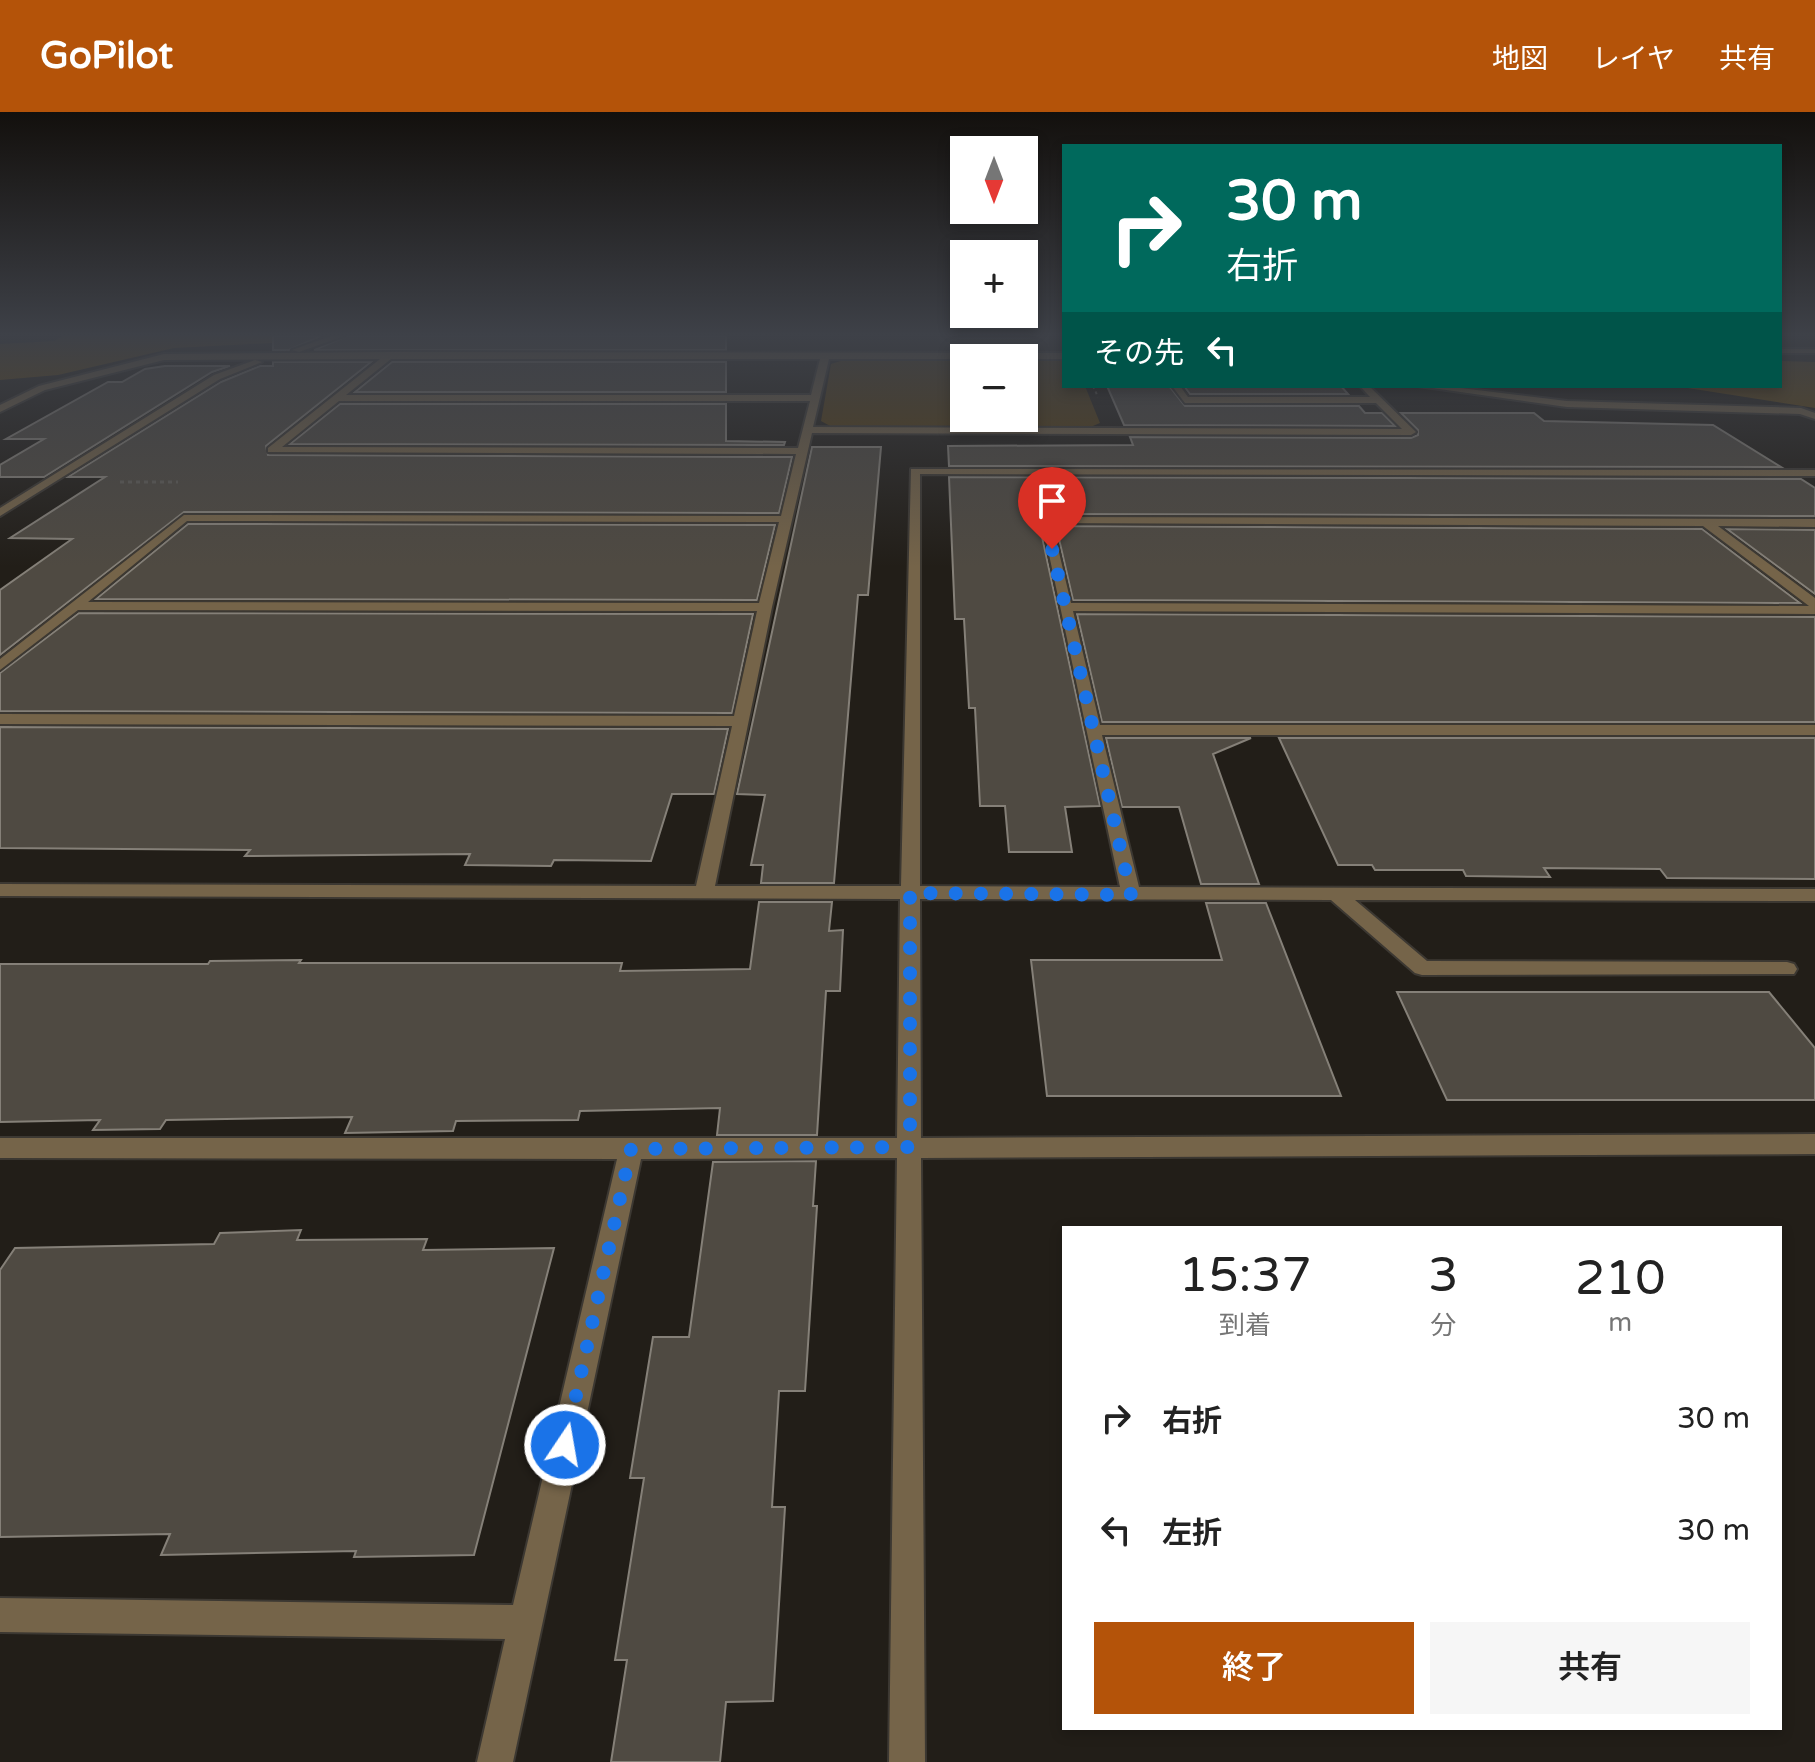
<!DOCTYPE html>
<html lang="ja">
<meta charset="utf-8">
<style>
:root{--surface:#fff;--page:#f6f6f6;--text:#222;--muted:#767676;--accent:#b45309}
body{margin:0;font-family:"Varela Round","Noto Sans JP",sans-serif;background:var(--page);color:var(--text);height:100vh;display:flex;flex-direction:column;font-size:30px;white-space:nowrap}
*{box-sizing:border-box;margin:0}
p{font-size:26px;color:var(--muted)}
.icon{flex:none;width:44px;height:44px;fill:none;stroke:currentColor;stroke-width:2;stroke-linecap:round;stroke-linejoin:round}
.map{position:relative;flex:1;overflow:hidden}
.side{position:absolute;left:1062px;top:1114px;width:720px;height:504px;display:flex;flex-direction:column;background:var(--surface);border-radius:0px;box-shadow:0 4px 12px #0003}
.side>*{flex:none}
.guide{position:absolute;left:1062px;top:32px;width:720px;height:244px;border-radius:0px;box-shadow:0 4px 12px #0003;background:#00695c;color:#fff;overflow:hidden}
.needle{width:52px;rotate:180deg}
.tools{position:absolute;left:950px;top:24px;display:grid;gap:16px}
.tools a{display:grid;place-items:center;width:88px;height:88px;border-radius:0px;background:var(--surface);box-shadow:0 4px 12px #0003;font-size:40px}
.pin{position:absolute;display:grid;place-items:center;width:68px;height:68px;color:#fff;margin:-82px -34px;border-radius:50% 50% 50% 0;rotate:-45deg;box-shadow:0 0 8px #0007}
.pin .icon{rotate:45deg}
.me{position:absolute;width:88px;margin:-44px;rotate:12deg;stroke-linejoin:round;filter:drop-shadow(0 0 6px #0008)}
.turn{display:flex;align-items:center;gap:28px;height:168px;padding:0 32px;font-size:36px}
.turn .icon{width:104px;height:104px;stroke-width:2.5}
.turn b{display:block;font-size:56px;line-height:68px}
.then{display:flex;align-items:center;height:76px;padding:0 32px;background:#0003;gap:16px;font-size:30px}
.eta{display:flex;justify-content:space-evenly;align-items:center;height:136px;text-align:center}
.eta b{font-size:48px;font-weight:600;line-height:56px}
.primary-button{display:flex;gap:16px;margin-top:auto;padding:16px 32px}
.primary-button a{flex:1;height:92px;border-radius:0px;background:var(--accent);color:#fff;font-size:32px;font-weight:600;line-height:92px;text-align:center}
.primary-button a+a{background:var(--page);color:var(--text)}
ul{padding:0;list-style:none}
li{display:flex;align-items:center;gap:24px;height:112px;padding:0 32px}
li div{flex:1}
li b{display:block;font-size:30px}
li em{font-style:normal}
header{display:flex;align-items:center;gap:48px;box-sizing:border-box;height:112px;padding:0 40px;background:var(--accent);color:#fff}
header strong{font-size:38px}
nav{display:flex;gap:44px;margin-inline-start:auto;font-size:28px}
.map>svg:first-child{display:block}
</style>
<header>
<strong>GoPilot</strong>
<nav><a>地図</a><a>レイヤ</a><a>共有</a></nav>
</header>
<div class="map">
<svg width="1815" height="1650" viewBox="0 0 1815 1650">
<rect width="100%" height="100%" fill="#221e18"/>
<path fill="#563e10" d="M847 247 964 248V306H1024V248H1064V274H1085L1100 311 1088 316 832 315 821 309 831 252Z"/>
<path fill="#66490f" d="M63 224H288L272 231 174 236 58 263 0 268V232L54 229Z
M1780 249 1815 250V296L1675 274H1780Z"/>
<path fill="#4f4a42" stroke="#858078" stroke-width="2" d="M273 224H321L289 238H273Z
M347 224H726V238H314Z
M273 250H371L266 334 268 343 792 345 779 401 184 400 0 543V478L72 427 10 426 105 365H68L221 270 260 254H273Z
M392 250H726V280H355Z
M165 254H230L212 260 44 365H0V353L44 327H6L108 270H122L145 257Z
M1107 274H1169L1185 294H1359L1365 301H1382L1395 314 1124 313Z
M1184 274H1341L1348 282H1190Z
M340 292H726V329L785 330 784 333 290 332Z
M1401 301H1534L1544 309 1713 313 1781 355 949 354 948 334 1133 333 1130 325 1411 326 1418 323V318Z
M812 335H881L868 483H858L834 771H761L763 753H751L765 683 737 682Z
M949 365 1801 367 1815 376V404L1041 402 1038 406 1100 694 1065 695 1072 740H1009L1005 694H980L975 596H969L964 507H955Z
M188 412 775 413 757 488 96 487Z
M1056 414 1702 417 1800 491 1073 488Z
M1727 417 1815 418V482Z
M79 501 753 502 732 601 0 599V561Z
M1077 502 1815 505V610H1102Z
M0 615 728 617 714 682H672L651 749 554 748 551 754 465 753 470 742 245 744 250 738 0 736Z
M1106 626H1251L1213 642 1259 772H1201L1179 695H1122Z
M1279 626H1815V767L1667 766 1660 757 1544 756 1550 765 1466 764 1463 758H1375L1372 753H1338Z
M759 790H832L829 819 843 818 840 879H826L817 1023H717L720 996 580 999 578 1008 456 1009 453 1019 345 1021 352 1005 166 1008 160 1017 93 1018 100 1008 0 1010V852H208L210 849 301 848 299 851H622L620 859 750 857Z
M1206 791H1266L1341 984H1047L1031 848H1222Z
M1397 880H1769L1815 936V988H1447Z
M816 1049 813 1094H817L805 1279H779L772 1395H785L773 1589 726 1590 720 1650H611L627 1548H615L644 1366H630L653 1225H689L713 1050Z
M301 1118 297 1128 427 1127 423 1138 554 1136 474 1443 354 1445 356 1439 161 1443 170 1422 0 1425V1158L15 1136 214 1132 220 1121Z"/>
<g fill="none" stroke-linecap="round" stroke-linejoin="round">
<g stroke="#3c3832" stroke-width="4">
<path id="minor" d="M331 224H344L299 240 292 238Z
M1780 237H1815V241H1780Z
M391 240 1064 241V247H829L813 315 1402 317 1376 291H1185L1172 274H1180L1188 285H1370L1360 274H1369L1416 320 1411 323 812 321 772 495 715 774H901L911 357 1815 358V364L920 362V774L1120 775 1041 405 1815 407V415L1718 414 1815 486V502L1073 499 1100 613H1815V623H1102L1139 775 1815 777V789L1355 788 1427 849 1787 850 1794 852 1797 857 1794 862 1422 863 1415 861 1331 788 920 787 921 1026 1815 1022V1042L921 1046 925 1650H889L897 1046 641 1047 513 1650H477L505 1527 0 1520V1486L513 1493 617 1047 0 1046V1026H897L900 787 0 784V772L696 774 732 614 0 612V602L734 604 757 499 78 498 0 558V547L184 403 781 404 796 342 268 340V336L380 247 164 248 45 278 0 300V293L39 274 164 242ZM391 247H820L811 283H346ZM339 289H810L798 336 282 335ZM187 409 779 410 759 491 88 490ZM1052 411 1703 414 1809 494 1071 491Z
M255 248 262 250 220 267 0 404V396L214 263Z
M1418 274H1444L1567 289 1801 296 1815 301V307L1800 302 1567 295Z"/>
</g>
<path stroke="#615e58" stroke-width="2" stroke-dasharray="3 3" stroke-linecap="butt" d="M1093 274 1098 285"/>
<path stroke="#615e58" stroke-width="3" stroke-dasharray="4 4" stroke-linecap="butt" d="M120 370H178"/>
<use href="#minor" fill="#756449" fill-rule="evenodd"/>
</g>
<linearGradient id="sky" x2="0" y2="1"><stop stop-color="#13100d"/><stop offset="0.49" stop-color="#3e4148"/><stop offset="1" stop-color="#3e4148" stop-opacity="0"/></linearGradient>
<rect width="1815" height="455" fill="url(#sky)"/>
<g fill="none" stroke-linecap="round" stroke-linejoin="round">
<path stroke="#1a73e8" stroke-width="14" stroke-dasharray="0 25.2" d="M565 1333 631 1037 910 1035V781L1131 783 1052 437"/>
</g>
</svg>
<div class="tools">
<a><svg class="needle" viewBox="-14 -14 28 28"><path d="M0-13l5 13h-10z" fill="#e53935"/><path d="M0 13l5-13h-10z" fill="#767676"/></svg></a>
<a>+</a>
<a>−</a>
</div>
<div class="pin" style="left:1052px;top:437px;background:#d93025"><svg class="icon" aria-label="arrive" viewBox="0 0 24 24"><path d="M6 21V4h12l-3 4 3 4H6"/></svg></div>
<svg class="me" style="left:565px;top:1333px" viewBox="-20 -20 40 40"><circle r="17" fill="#1a73e8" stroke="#fff" stroke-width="3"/><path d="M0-11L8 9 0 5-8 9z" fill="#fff"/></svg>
<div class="guide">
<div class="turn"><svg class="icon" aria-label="right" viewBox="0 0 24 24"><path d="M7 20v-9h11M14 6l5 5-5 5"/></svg><div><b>30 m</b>右折</div></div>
<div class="then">その先<svg class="icon" aria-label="left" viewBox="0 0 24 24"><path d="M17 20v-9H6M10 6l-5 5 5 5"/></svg></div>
</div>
<section class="side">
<div class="eta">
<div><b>15:37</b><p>到着</p></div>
<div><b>3</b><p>分</p></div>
<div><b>210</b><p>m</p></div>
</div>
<ul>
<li><svg class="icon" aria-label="right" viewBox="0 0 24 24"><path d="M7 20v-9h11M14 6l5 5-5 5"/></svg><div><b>右折</b></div><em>30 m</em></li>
<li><svg class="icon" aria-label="left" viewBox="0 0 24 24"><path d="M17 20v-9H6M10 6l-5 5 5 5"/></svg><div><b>左折</b></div><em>30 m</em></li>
</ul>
<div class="primary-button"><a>終了</a><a>共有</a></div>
</section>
</div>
